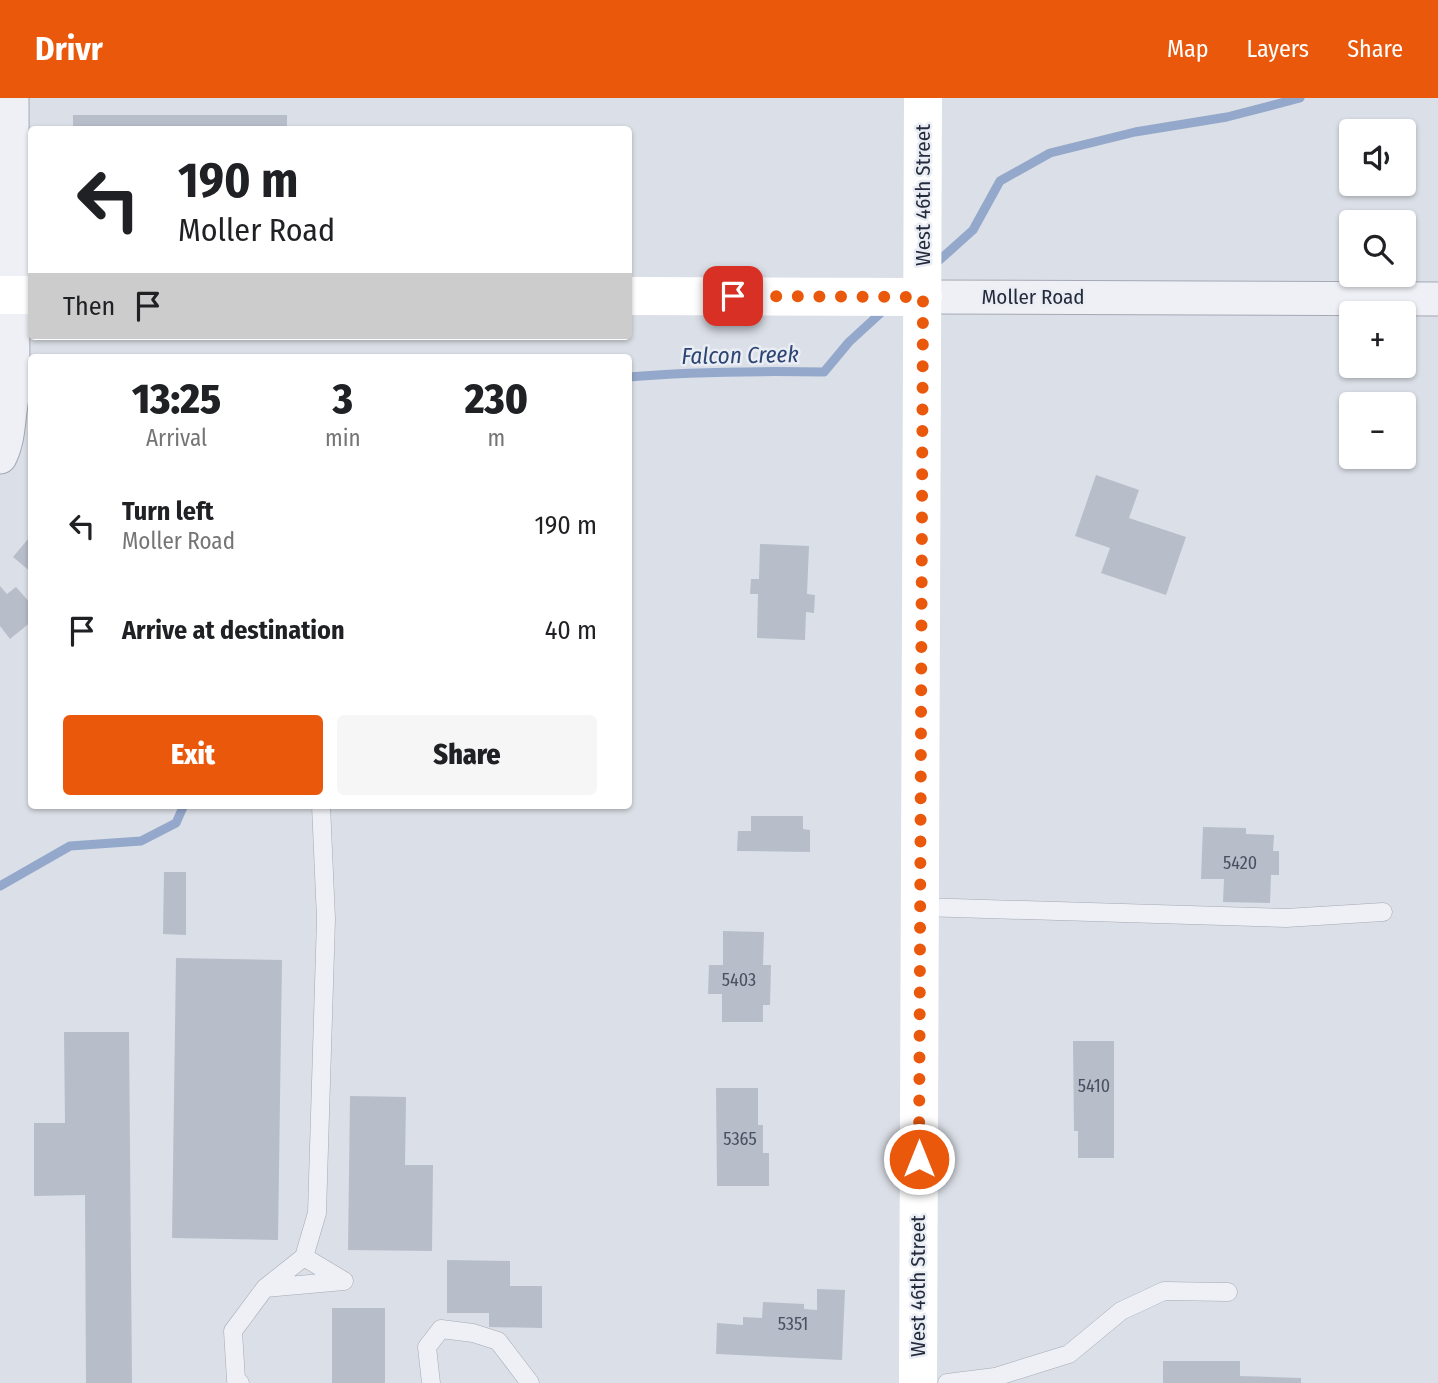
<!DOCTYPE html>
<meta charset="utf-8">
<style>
:root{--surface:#fff;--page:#f6f6f6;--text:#202124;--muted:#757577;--accent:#ea580c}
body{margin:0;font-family:"Fira Sans Condensed",sans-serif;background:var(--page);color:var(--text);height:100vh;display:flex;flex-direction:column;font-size:26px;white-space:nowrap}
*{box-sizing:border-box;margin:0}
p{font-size:23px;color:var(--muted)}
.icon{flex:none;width:38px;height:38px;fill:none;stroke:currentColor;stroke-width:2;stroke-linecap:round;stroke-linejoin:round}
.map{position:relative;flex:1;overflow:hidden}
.side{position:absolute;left:28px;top:256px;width:604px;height:455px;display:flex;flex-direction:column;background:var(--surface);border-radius:7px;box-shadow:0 2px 5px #0004}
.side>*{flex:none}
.banner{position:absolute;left:28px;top:28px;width:604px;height:214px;border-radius:7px;box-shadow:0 2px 5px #0004;background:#fff;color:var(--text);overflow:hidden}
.fabs{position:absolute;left:1339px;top:21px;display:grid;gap:14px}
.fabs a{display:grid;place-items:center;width:77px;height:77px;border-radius:7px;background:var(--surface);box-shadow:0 2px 5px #0004;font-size:35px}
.pin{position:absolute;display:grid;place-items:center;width:60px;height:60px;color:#fff;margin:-30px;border-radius:14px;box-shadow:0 4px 10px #0006}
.me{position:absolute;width:77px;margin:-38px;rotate:0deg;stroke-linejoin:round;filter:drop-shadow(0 0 5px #0008)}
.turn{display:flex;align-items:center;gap:24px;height:147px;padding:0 35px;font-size:32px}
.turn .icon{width:91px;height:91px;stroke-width:2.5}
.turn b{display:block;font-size:49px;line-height:60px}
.then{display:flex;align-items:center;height:66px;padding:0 35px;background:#0003;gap:14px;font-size:26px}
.eta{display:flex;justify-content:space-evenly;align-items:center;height:119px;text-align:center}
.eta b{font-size:42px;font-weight:800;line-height:49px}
.cta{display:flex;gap:14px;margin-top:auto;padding:14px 35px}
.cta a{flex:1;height:80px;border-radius:7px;background:var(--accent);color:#fff;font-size:28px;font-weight:800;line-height:80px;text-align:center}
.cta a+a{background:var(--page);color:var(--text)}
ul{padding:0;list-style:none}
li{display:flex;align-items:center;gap:21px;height:105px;padding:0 35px}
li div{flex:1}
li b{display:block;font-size:26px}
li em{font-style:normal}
header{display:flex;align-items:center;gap:42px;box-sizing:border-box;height:98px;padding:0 35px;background:var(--accent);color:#fff}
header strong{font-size:33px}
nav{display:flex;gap:38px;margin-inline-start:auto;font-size:24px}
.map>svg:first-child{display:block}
</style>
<header>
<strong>Drivr</strong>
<nav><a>Map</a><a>Layers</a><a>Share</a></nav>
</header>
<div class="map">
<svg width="1438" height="1285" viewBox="0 0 1438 1285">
<rect width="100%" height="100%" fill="#dbdfe7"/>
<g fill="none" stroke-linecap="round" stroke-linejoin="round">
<path stroke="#93a8ca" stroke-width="9" d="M934 167 973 132 1000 83 1050 55 1135 34 1227 19 1300 0
M628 279C693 273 758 273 824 274L849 244 885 211
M0 788 70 748 141 743 176 725 184 707"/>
</g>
<path fill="#b8bdca" d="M73 17H287V32H73Z
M1096 377 1139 392 1129 420 1186 439 1166 497 1101 475 1110 450 1075 438Z
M29 440 32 442V475L13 459Z
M760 446 809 448 807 496 815 497 814 515 806 514 805 542 757 540 758 496H750L751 481H759Z
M0 488 7 496 16 489 32 507V523L10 541 0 528Z
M751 718H803V731L810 732V754L737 753 738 733H751Z
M1203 729 1246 730V736L1274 737 1273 753H1279V777H1271L1270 805 1223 804 1224 781H1201Z
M164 774H186V837L163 836Z
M723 833 764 834 763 867H771L770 907H763V924H722V896H708L709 867H723Z
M176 860 282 862 278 1142 172 1140Z
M64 934H129L132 1285H86L85 1097 34 1098V1025H65Z
M1073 943H1114V1060H1078V1033H1074Z
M716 990H758V1027H763V1055H769V1088H717Z
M350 998 406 999 405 1067H433L432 1153 348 1152Z
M447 1162 510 1163V1188H542V1230L489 1229V1215H447Z
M817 1191 845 1192 842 1262 716 1256 717 1225 743 1227V1219L762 1220 763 1204 804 1206V1211L817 1212Z
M332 1210H385V1285H332Z
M1163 1263H1240V1278L1301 1280V1285H1163Z"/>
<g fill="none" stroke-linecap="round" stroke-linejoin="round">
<g stroke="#a4a9b4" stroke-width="19">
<path id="lane" d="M921 809 1286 820 1383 814
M265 1190 344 1183 304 1159
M240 1285 236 1282 233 1233 265 1190 304 1159 317 1115 326 821 321 707
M431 1285 427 1249 441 1231 473 1235 498 1243 530 1285
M947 1285 995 1279 1069 1256 1121 1213 1164 1193 1228 1194"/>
</g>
<g stroke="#a4a9b4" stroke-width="35">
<path id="street" d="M923 199 1438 201
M0 359C10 340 8 316 13 295L12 0"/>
</g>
<use href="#lane" stroke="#eef0f5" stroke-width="18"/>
<use href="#street" stroke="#eef0f5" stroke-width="33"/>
<path stroke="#fff" stroke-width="38" d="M0 197H32
M628 198 923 199
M918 1285 923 0"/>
</g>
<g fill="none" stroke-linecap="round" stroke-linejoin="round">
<path stroke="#ea580c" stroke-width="12" stroke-dasharray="0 21.6" d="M733 198 923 199 919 1061"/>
</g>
<g text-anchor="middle" stroke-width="5" stroke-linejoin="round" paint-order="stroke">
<g font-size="18" fill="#495060">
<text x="1240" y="771">5420</text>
<text x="739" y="888">5403</text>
<text x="1094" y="994">5410</text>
<text x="740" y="1047">5365</text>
<text x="793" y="1232">5351</text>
</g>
<g font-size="21" fill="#242b3d" stroke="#eaeef4">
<text transform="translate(923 97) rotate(-90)" y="7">West 46th Street</text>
<text x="1033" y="206">Moller Road</text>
<text transform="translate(918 1188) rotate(-90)" y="7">West 46th Street</text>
</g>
<g font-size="23" font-style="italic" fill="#2d4573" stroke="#eaeef4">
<text transform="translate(740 257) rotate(-1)" y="8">Falcon Creek</text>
</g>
</g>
</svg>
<div class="fabs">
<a><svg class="icon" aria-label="sound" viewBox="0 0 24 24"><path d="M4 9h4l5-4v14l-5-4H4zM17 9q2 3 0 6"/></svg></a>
<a><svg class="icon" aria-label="search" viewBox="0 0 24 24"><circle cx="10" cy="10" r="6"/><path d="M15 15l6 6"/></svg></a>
<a>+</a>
<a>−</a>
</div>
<div class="pin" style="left:733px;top:198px;background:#d93025"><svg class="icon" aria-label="arrive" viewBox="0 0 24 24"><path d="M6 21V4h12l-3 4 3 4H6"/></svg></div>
<svg class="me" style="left:919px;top:1061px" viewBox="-20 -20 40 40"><circle r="17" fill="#ea580c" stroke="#fff" stroke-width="3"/><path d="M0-11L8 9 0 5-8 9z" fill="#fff"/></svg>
<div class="banner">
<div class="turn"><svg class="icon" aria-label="left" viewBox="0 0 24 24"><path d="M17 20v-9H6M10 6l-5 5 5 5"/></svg><div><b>190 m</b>Moller Road</div></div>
<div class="then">Then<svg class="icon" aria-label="arrive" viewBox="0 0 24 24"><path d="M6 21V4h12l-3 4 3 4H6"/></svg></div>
</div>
<section class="side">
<div class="eta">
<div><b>13:25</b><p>Arrival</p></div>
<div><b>3</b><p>min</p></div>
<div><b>230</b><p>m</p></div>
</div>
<ul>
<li><svg class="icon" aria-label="left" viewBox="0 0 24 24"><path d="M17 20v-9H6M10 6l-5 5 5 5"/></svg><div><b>Turn left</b><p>Moller Road</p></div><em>190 m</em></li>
<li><svg class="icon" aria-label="arrive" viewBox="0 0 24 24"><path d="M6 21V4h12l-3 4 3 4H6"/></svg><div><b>Arrive at destination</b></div><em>40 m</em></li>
</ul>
<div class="cta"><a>Exit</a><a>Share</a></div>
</section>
</div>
